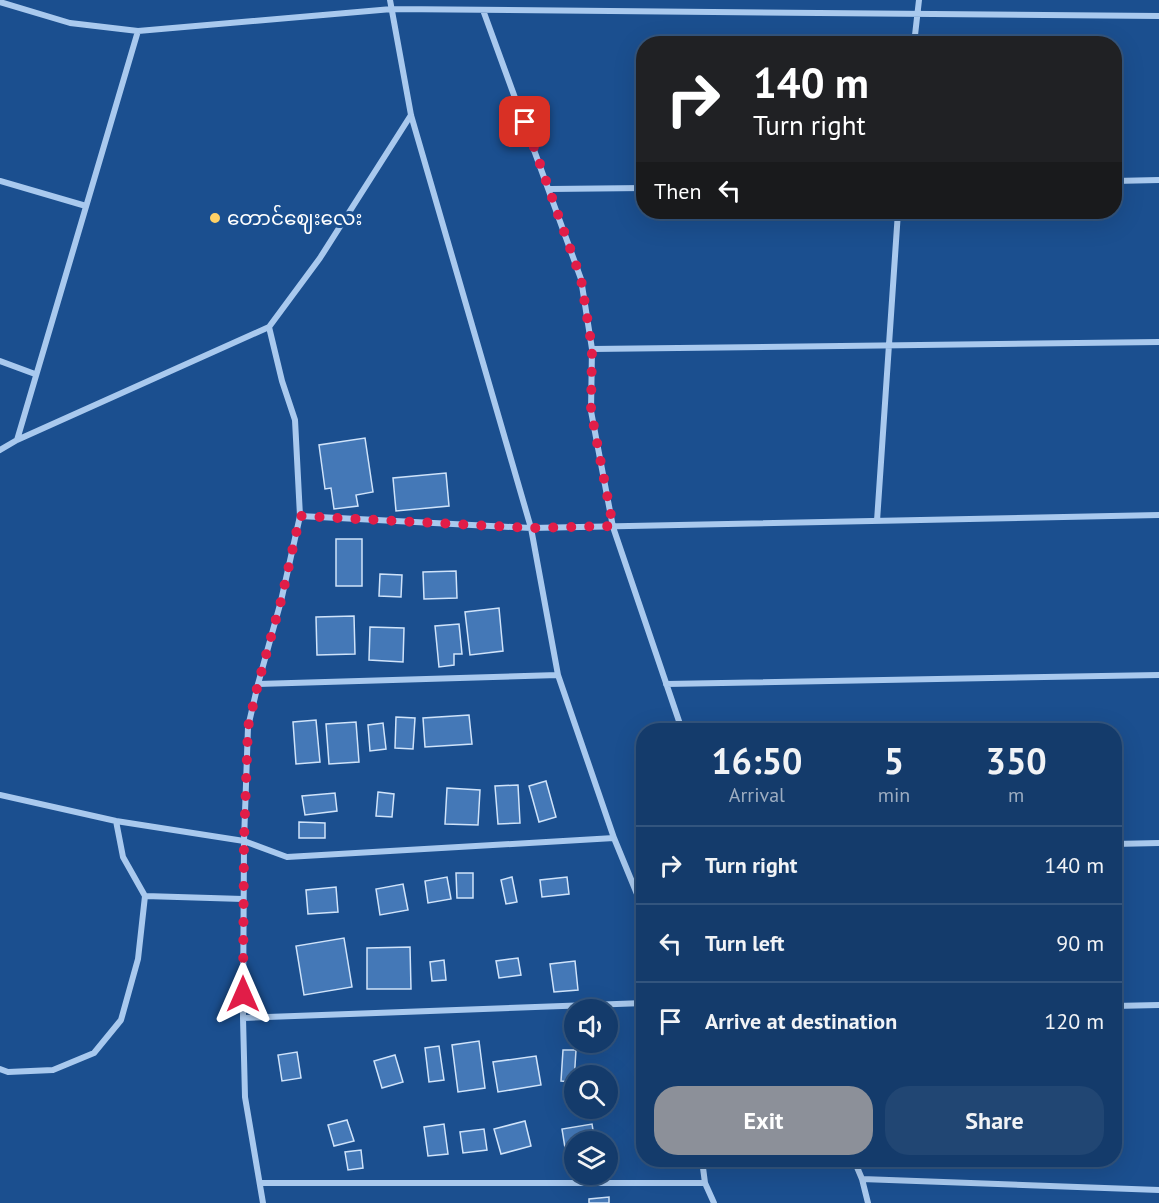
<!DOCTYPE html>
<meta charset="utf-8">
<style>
:root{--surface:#143b6b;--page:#214673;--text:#f1f3f6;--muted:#9dadc1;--line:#33557e;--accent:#8c9099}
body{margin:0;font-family:"PT Sans","Noto Sans Myanmar",sans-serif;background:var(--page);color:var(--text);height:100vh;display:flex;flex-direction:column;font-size:22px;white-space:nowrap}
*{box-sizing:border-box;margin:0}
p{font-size:20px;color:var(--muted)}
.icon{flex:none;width:33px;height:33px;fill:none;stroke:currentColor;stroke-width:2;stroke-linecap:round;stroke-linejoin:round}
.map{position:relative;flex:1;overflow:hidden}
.sheet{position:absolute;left:636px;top:723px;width:486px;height:444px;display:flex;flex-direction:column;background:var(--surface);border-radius:24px;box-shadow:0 6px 24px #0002,0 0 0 2px var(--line)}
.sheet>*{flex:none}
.hud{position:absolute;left:636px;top:36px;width:486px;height:183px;border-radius:24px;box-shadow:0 6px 24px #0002,0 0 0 2px var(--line);background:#202124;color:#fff;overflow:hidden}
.fabs{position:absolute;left:564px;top:999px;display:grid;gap:12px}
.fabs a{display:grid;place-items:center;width:54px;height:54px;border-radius:50%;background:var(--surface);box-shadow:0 6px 24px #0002,0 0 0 2px var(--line);font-size:30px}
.pin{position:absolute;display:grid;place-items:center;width:51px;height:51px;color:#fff;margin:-26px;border-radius:12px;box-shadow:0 3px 9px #0006}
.me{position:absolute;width:66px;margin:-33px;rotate:0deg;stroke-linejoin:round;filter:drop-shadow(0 0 4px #0008)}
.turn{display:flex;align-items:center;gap:21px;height:126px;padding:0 18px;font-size:27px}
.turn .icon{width:78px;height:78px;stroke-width:2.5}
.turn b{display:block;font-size:42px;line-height:51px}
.then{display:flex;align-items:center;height:57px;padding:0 18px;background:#0003;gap:12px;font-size:22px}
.eta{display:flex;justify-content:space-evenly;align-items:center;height:102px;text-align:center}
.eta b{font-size:36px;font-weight:600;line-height:42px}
.primary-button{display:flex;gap:12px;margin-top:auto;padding:12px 18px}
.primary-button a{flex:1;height:69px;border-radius:24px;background:var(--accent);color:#fff;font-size:24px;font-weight:600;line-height:69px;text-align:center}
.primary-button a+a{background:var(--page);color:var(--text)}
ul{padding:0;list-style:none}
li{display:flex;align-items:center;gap:18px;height:78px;padding:0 18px;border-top:2px solid var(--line)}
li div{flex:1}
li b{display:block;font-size:22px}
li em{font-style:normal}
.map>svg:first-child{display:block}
</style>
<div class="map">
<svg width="1159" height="1203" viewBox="0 0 1159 1203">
<rect width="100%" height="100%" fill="#1b4f8f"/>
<path fill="#4478b7" stroke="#cfe3fa" stroke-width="1.5" d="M365 438 373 492 356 495 358 506 334 509 331 488 325 489 319 445Z
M446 473 449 506 396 511 393 478Z
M336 539H362V586H336Z
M456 571 457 598 424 599 423 572Z
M380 574 402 575 401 597 379 596Z
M499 608 503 651 470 655 465 612Z
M354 616 355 654 317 655 316 617Z
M459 624 462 654H454V665L439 667 435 626Z
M370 627 404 628 403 662 369 660Z
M469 715 472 744 425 747 423 718Z
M396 717 415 718 413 749 395 748Z
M316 720 320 762 296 764 293 722Z
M356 722 359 762 329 764 326 724Z
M383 723 386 749 370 751 368 725Z
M546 781 556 817 539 822 529 786Z
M518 785 520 823 498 824 495 786Z
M447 788 480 790 478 825 445 824Z
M378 792 394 794 392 817 376 816Z
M335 793 337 811 305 815 302 796Z
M299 822 325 823V838H299Z
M456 873H473V898H457Z
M447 877 451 899 428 903 425 881Z
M512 877 517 902 506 904 501 880Z
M567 877 569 894 542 897 540 880Z
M403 884 408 910 380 915 376 889Z
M336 887 338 912 308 914 306 890Z
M344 938 352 987 304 995 296 946Z
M410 947 411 989H367V948Z
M518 958 521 975 499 978 496 961Z
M444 960 446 980 432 981 430 962Z
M575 961 578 990 554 992 550 964Z
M479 1041 485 1088 458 1092 452 1045Z
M439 1046 444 1080 429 1082 425 1048Z
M563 1050H576L574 1082 561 1081Z
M297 1052 301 1078 282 1081 278 1055Z
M395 1055 403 1082 382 1088 374 1061Z
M536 1056 541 1085 498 1092 493 1062Z
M347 1120 354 1141 334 1146 328 1125Z
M525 1121 531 1146 501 1154 494 1129Z
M444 1124 448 1154 428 1156 424 1127Z
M592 1124 595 1142H574V1153L566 1154 562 1129Z
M484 1129 487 1150 463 1153 460 1132Z
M361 1150 363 1168 348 1170 345 1152Z
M609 1197V1203H589V1199Z"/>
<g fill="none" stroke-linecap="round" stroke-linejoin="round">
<path stroke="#a9c9ee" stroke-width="6" d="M390 0 411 115 531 528 558 675 614 838 644 911
M0 2 70 23 138 31 392 9 1159 16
M483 10 581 279 592 349 591 411 613 527 682 730
M914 44 919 0
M0 181 86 206
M1114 181 1159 180
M550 189 644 188
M592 349 1159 342
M0 361 35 374
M17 440 138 31
M0 450 17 440 269 327 320 258 411 115
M300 516 531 528 1159 515
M877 521 898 212
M258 684 558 675
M666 684 1159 675
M0 795 116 821 244 841 287 857 614 838
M1114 844 1159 843
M145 896 243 899
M1114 1006 1159 1005
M243 1018 644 1003
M0 1069 8 1072 53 1070 94 1053 121 1020 138 959 145 896 123 857 116 821
M702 1160 705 1183 714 1203
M854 1160 862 1179 868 1203
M862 1179 1159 1190
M261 1183H705
M263 1203 245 1097 243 1018 244 841 248 727 258 684 281 601 300 516 295 420 282 381 269 327"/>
</g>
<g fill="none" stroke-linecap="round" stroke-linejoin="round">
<path stroke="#e11d48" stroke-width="10" stroke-dasharray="0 18" d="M243 994 244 841 248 727 258 684 281 601 300 516 531 528 613 526 591 411 592 348 581 279 525 122"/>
</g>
<circle fill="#ffd166" stroke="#1b4f8f" stroke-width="2" cx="215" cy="218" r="6"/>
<g text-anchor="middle" stroke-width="6" stroke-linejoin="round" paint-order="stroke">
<g font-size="20" fill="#fff" stroke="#1b4f8f" text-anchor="start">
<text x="227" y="225">တောင်ဈေးလေး</text>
</g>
</g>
</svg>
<div class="fabs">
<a><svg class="icon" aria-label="sound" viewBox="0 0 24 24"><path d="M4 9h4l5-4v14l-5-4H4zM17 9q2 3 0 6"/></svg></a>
<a><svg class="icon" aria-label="search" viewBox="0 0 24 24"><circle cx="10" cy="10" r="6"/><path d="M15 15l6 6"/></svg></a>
<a><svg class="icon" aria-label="layers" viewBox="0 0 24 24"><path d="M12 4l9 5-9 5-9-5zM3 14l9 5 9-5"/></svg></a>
</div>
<div class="pin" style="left:525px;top:122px;background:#d93025"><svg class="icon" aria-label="arrive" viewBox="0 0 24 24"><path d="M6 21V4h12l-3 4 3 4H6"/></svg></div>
<svg class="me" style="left:243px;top:994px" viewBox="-20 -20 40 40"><path d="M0-17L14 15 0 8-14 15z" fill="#e11d48" stroke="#fff" stroke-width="4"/></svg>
<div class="hud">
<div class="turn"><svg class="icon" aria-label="right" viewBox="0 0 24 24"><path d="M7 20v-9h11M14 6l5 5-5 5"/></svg><div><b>140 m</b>Turn right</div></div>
<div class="then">Then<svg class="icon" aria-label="left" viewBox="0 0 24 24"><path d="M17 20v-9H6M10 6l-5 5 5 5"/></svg></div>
</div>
<section class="sheet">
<div class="eta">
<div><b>16:50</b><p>Arrival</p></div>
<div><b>5</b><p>min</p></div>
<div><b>350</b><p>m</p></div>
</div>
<ul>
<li><svg class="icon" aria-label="right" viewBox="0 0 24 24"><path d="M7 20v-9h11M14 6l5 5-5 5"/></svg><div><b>Turn right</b></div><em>140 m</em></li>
<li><svg class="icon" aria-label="left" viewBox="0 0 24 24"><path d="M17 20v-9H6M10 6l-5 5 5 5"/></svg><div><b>Turn left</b></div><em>90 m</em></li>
<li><svg class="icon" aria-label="arrive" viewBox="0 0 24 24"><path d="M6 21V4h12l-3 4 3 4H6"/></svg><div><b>Arrive at destination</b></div><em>120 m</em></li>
</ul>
<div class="primary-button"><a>Exit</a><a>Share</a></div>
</section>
</div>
